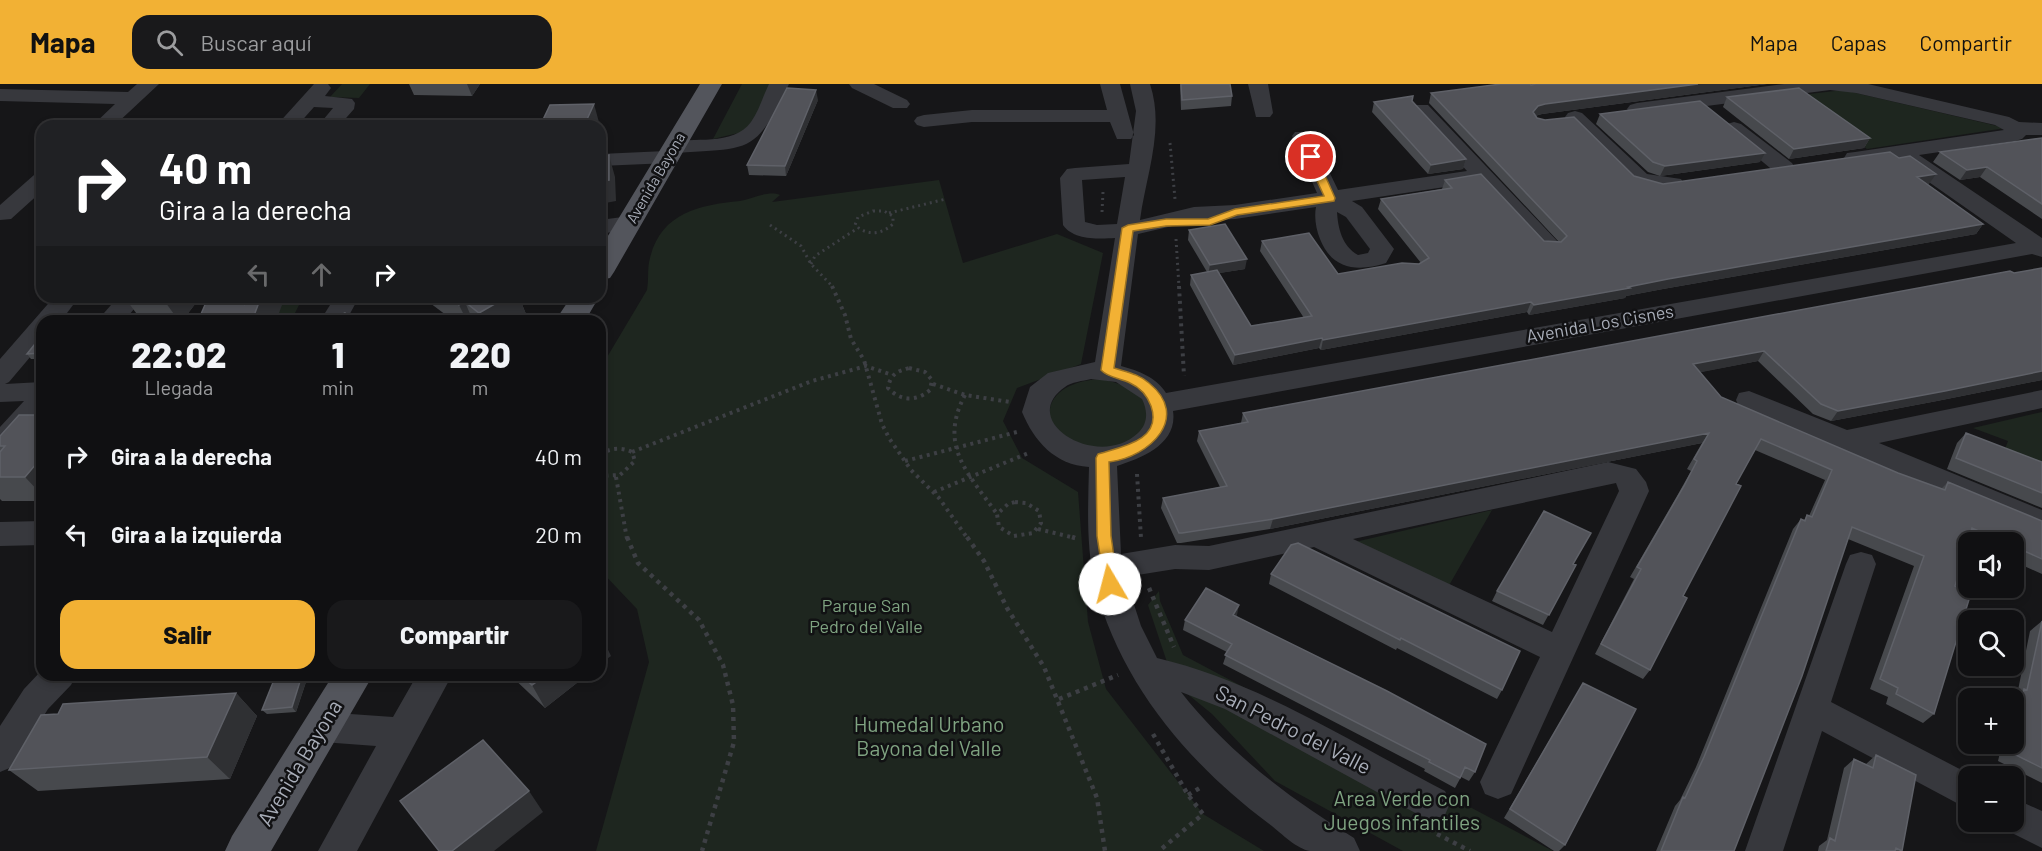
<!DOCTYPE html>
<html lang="es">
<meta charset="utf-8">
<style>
:root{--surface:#101012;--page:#19191b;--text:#f1f3f6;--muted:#9c9d9f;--line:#303032;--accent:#f2b134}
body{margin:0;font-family:Barlow,sans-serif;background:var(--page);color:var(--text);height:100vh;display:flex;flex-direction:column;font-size:22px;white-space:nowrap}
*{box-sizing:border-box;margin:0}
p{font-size:20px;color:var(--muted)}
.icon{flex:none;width:33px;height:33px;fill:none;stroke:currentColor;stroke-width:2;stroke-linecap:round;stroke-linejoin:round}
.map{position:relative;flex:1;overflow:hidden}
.sheet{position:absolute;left:36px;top:231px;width:570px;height:366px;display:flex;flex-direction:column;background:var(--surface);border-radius:18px;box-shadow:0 3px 9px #0003,0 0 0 2px var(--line)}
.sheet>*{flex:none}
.hud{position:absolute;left:36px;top:36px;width:570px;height:183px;border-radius:18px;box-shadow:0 3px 9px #0003,0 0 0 2px var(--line);background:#202124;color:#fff;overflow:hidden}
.fabs{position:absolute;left:1958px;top:448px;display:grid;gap:12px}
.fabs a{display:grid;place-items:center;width:66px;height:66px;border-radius:12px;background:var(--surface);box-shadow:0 3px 9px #0003,0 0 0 2px var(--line);font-size:30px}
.pin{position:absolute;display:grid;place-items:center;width:51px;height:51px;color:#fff;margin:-26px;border:3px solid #fff;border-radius:50%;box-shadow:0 2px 6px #0007}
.me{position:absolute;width:66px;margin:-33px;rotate:352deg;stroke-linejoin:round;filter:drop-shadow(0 0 4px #0008)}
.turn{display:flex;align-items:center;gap:21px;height:126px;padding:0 24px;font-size:27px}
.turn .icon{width:78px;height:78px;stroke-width:2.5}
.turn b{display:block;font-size:42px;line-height:51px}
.lanes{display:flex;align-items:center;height:57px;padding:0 24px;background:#0003;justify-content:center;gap:30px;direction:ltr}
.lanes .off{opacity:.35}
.eta{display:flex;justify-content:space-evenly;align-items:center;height:102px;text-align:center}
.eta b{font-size:36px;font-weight:800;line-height:42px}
.primary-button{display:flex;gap:12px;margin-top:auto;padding:12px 24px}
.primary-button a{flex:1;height:69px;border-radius:18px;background:var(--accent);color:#111;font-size:24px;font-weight:800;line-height:69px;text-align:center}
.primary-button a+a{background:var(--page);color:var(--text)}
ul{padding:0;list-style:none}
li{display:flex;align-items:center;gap:18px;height:78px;padding:0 24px}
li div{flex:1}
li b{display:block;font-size:22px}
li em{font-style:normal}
header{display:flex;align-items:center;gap:36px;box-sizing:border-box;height:84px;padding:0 30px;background:var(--accent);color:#111}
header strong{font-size:28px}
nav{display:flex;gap:33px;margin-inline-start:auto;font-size:21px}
.search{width:420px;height:54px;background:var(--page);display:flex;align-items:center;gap:15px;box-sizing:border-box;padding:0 21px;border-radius:18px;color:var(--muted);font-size:22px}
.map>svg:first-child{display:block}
</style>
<header>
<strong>Mapa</strong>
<div class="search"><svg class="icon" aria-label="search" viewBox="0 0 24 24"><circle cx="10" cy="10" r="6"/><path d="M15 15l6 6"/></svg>Buscar aquí</div>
<nav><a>Mapa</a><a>Capas</a><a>Compartir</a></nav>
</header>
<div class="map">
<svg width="2042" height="767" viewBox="0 0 2042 767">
<rect width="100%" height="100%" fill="#161618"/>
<path fill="#1e261f" d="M342 0H370L359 14 330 13Z
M742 0H770L751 46 713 55Z
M1843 6 2006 44 1867 65 1793 12Z
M939 96 963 179 1057 150 1103 169 1081 280 1017 304 1003 337 1022 374 1078 408 1088 538 1106 605 1203 730 1264 767H596L649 578 637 525 600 486V285L647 206C649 195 647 185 650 174 661 129 699 121 740 117 752 115 768 106 780 111L772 118Z
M230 213H303L291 237H271Z
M1100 295C1115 298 1142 305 1147 323 1149 329 1146 340 1145 346 1138 351 1130 359 1122 362 1117 364 1109 363 1103 364 1043 368 1023 300 1100 295Z
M2042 328V379L2005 365 2008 357 1973 344Z
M1492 426 1447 505 1355 458Z
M1159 507 1160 517 1183 571 1553 767H1403L1275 697 1212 630 1174 599 1148 521Z"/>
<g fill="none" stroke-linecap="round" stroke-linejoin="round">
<path stroke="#3d3f44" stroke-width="3" stroke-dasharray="2 4" stroke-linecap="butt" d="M1170 59 1175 115
M873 127H884L893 132V140C881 151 867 152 855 141L858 133Z
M1102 128 1103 108
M889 129 946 115
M770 141 801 162 811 180 833 203
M1176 155 1179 203
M811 180 815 172 858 144"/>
<path stroke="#3d3f44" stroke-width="4" stroke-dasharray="3 4.5" stroke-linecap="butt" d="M832 202 845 231 851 255 864 276 882 340 889 354 911 386 939 414 968 455
M1179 202 1184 292
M909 284 925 288 932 296 930 306C916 318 900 317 888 304 890 291 897 287 909 284Z
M933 300 965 311 1010 318
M965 311C938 362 968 389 997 430
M632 368 812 297 866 282 892 291
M600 370C611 364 621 363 632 368L635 377 620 391 600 392
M905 377 1017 348
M1137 390 1141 454
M616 393 627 455
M934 408 1031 368
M1015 418 1026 419 1039 427 1041 439 1033 449 1014 452 999 443 997 430 1008 420Z
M1038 445 1075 454"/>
<path stroke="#3d3f44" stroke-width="4.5" stroke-dasharray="4 5" stroke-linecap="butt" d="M627 453 638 479 699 536 723 581 733 621 734 658 702 767
M967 453 984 477 1007 524 1044 583 1097 714 1105 767
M1072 453 1075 454
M1149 504 1174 563
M1059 615 1118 591
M1153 650 1188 711 1203 730 1159 767
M1188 711 1203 702
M1437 750 1470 767"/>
<path fill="#37383d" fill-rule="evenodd" d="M137 0H159L114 42H92L115 20 0 17V5L128 8Z
M314 0H328L331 4 325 12 352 15 355 19 354 25 339 42H318L333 24 314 23 297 42H276Z
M769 0H789C755 70 752 64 677 69L680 73 677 78 669 79 600 82V70L666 67 664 63 667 59C693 52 733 63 751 38 759 27 763 12 769 0Z
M849 0H874L907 16 910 20 907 24H893L852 4Z
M1100 0H1120L1134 51 1131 55H1117L1110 38H972L924 43 917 41 914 37 917 33 924 31 972 26H1107Z
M1130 0H1150C1165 45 1146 91 1140 136L1194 123 1235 121 1317 109 1292 52 1295 48H1309L1312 52 1338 106 1467 87 1411 25 1414 21H1428L1561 161 1557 166H1541L1478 98 1352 117 1362 123 1394 165 1386 179C1358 188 1332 186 1320 155 1316 145 1314 133 1316 123L1235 135 1194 137 1138 150 1121 282C1139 287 1156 293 1166 309L2016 159 1896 75 1855 80 1847 79 1844 74 1847 69 1855 68 2004 46 1995 41 1856 9 1830 6 1637 31 1630 29 1627 25 1630 21 1637 19 1784 0H1868L2009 33 2019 38 2042 39V51H2026L2022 55 2015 57 1919 71 2042 154V173L2032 170 1173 327C1178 360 1142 374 1117 382L1121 470 1175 461 1209 462 1608 378 1636 385 1646 398 1649 407 1511 710 1498 715 1485 710 1480 698 1540 573 1314 463 1209 486 1175 485 1125 493 1141 542 1157 574C1257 597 1354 660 1445 707L1450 719 1445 731 1432 736 1419 731 1225 625 1181 608C1229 669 1289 714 1354 754L1360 767C1344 767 1325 767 1310 767 1296 765 1280 748 1268 739 1189 680 1120 599 1095 501 1086 463 1088 422 1089 383 1055 381 1034 357 1022 328L1030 303 1048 289 1095 278 1115 154C1098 155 1073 156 1063 141L1060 94 1067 85 1075 84 1129 80 1136 27ZM1125 93 1117 140 1097 141 1085 138 1082 96ZM1337 128 1346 133 1370 165 1368 169 1358 171C1342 162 1338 144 1337 128ZM1091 295 1116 298 1142 315C1148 327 1148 340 1138 349 1098 387 1016 337 1065 303 1071 298 1083 297 1091 295ZM1616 399 1619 407 1552 548 1353 455Z
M1248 0H1268L1273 29 1270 33H1256Z
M1575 27 1582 29 1647 90 1681 95 1684 100 1681 105 1652 107 1631 100 1568 37 1565 33 1568 29Z
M1734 38 1741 40 1792 79 1795 84 1792 89H1776L1727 48 1724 44 1727 40Z
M42 89V107L11 135 0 136V121L34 91Z
M630 132 638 134 641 139 638 144 600 150V136Z
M54 213H74L76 217 61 237H42V259L9 298 5 300 42 298V331L10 368 0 371V343L24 317 0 318V275Z
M118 213H144L124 237H97Z
M335 213H359L346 237H320Z
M2042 306V324L1879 359 2042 426V449L1739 323 1736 316 1739 309 1749 307 1847 346Z
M42 437V461L0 462V438Z
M1861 468 1872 471 1876 480 1831 618 1975 693H1968V725L1822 647 1783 767H1745L1846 480 1850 471Z
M42 586V591H76L71 601 48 625 12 683 0 688V642L24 605Z
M417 591H452L357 767H318L376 662 322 658 310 654 305 643 310 632 322 628 393 633Z
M2013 714 2042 727V764L2000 743 1998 738H2013Z"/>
<path fill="#53555c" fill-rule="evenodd" d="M700 0H722L614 188 610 194 600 196V165Z
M571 213H599L585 237H555Z
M333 591H373L271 767H225L232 752Z"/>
</g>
<path fill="#47494d" d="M409 0H480L472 12 414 11Z
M1180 0H1230L1232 12 1231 22 1181 26Z
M1536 0H1767L1542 30 1535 32 1537 34 1634 92 1663 100H1929L1928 101 1983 140 1976 150 1663 205 1626 212 1625 214 1529 231 1527 228 1321 266 1319 264 1233 281 1190 201 1191 191 1207 188 1188 156 1189 146 1245 185 1219 189 1251 242 1304 234 1260 167 1262 157 1338 190 1419 180 1421 179 1378 125 1381 115 1442 105 1445 96 1544 157 1559 158 1429 19 1431 9Z
M1727 13 1870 54 1864 64 1789 75 1723 23Z
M818 16 786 92 749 91 747 81Z
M1412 17 1466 75 1463 85 1428 90 1372 28 1374 18Z
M1600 30 1760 78 1660 92 1648 88 1596 40Z
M2042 54V135L1980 93 1960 96 1933 78 1940 68Z
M2042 184V296L1937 317 1831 337 1813 330 1758 277 1700 288 1721 313 1898 389 1941 405 1948 398 2042 437V490L2013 477V459H1973L1968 457 1955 502 1934 630 1923 639 1886 620 1888 613 1870 605 1914 482 1848 455 1734 767H1656L1675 722 1680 716 1696 683 1793 445 1801 435 1804 436 1807 431 1809 432 1825 396 1755 366 1736 400 1683 512 1650 586 1643 595 1595 570 1634 495 1630 493 1677 412 1691 387 1687 385 1702 359 1270 445 1181 459H1177L1161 424 1163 414 1220 403 1197 357 1199 347 1241 339 1243 329Z
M422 213H519L526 230 523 232 525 237H454Z
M125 214 199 215 182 237H142Z
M42 243V275H31L27 270 39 255Z
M42 331V417H2L0 415V352Z
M1966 349 2042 378V424L1947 385 1957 359Z
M1291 461 1502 606 1497 615 1397 564 1396 566 1269 500 1271 490Z
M1573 480 1576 481 1543 541 1492 517 1497 507Z
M1237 531 1236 532 1475 688 1469 697 1461 693 1455 704 1424 687 1425 685 1223 580 1227 568 1183 546 1185 536Z
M2042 537V699L1998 677 2002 660H2013V615L2017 611 2030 547Z
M276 591H307L308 592 296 628 267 630 262 626Z
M510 591H587L545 624Z
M1583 599 1565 761 1559 767H1554L1504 734Z
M236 609 257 632 230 695 38 707 9 686 58 630Z
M1876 671 1902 767H1818L1819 762 1827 756 1844 684 1854 675 1866 680Z"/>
<path fill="#2f3033" d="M467 0H480L472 12Z
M1698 0H1767L1542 30 1534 32 1533 28 1538 22 1545 20Z
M816 6 818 16 786 92 785 82Z
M594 20 600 42H584Z
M1870 54 1864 64 1789 75 1794 65Z
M1765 69 1760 78 1660 92 1665 82Z
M609 71 615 93 616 117 600 120V97Z
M1466 75 1463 85 1428 90 1431 81Z
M1987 83 1980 93 1960 96 1967 86Z
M1936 90 1929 100 1910 103 1917 93Z
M1983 140 1976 150 1663 205 1626 212 1625 214 1529 231 1534 221 1668 195Z
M1247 175 1245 185 1208 191 1210 181Z
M165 213H198L199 215 182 237H179L163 215Z
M248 213H277L282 221 276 237H252L244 221Z
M507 213H519L526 230 523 232 525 237H483L479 229Z
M465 218 473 237H467L459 221Z
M1531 218 1527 228 1321 266 1323 256Z
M232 234 234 237H206Z
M1322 254 1319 264 1233 281 1235 271Z
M1764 267 1758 277 1687 291 1693 280Z
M2042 287V296L1937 317 1831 337 1838 327Z
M1709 349 1702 359 1270 445 1273 435Z
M42 373V411L25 393Z
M1239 521 1237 531 1231 541 1233 531Z
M600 549 611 572 600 580Z
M302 591H307L308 592 296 628 292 623Z
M546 591H587L545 624 532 601Z
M236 609 257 632 230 695 207 673Z
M529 707 543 728 494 767H452Z"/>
<path fill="#525359" stroke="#5f6168" stroke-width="1.5" d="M1181 0H1230L1232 12 1182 16Z
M1501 0H1530L1531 1 1536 0H1698L1545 20 1538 22 1533 28 1537 34 1545 36 1574 33 1634 92 1663 100 1890 68 1899 74 1910 72 1936 90 1917 93 1983 140 1668 195 1628 203 1630 204 1534 221 1531 218 1323 256 1322 254 1235 271 1191 191 1217 186 1251 242 1312 232 1262 157 1309 149 1338 190 1402 179 1419 180 1429 174 1381 115 1452 104 1445 96 1481 90 1544 157 1561 158 1567 152 1431 9Z
M787 4 816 6 785 82 747 81Z
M1799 4 1870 54 1794 65 1727 13Z
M1413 12 1412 17 1466 75 1431 81 1374 18Z
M1700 17 1765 69 1665 82 1653 78 1600 30Z
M594 20 584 42H540L550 21Z
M505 38V42H479Z
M2042 54V120L1987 83 1967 86 1940 68Z
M609 71V96L600 97V73Z
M1225 140 1247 175 1210 181 1189 146Z
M2042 184V287L1945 307 1838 327 1821 320 1764 267 1693 280 1721 313 1898 389 1945 406 1948 398 2042 437V475L2013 462V459H2006L1972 444 1955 502 1971 509 1934 630 1896 610 1898 604 1880 595 1924 472 1852 443 1802 592 1734 767H1661L1683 713 1685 714 1704 673 1801 435 1805 437 1807 431 1812 433 1832 386 1761 355 1736 400 1741 402 1683 512 1687 514 1650 586 1601 560 1641 485 1637 483 1684 402 1697 377 1694 375 1709 349 1273 435 1182 449H1179L1163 414 1227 402 1199 347 1248 338 1243 329 2010 187 2014 189Z
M127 213H165L163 215 125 214Z
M214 213H248L244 221 252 213H261L252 237H229L232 234 206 237H198L208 214Z
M448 213H507L479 229 465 218 459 221Z
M345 229 355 237H329Z
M42 243V269L27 270 39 255 40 246Z
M19 331H42V373L25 393H0V368L5 362H0V352Z
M1966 349 2042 378V409L1956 374Z
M1544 427 1591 449 1573 480 1576 481 1549 531 1497 507Z
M1298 459 1520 567 1502 606 1401 554 1400 556 1271 490 1291 461Z
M1206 504 1239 521 1233 531 1387 607 1486 660 1475 688 1465 683 1460 694 1429 678 1430 676 1225 571 1232 560 1185 536Z
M2042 537V684L2010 668 2011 660H2013V653L2024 605 2027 606Z
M276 591H302L292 623 262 626Z
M521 591H546L532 601Z
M1583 599 1636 625 1565 761 1510 725Z
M236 609 207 673 9 686 41 631 58 630 63 620Z
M483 656 529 707 452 767H439L400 717Z
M1876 671 1916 691 1902 767 1896 764 1895 767H1826L1830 754 1835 757 1854 675 1873 684Z"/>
<path fill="#f2b134" stroke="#9d7322" stroke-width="1.5" d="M1308 70 1317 73 1335 114 1334 117 1237 131 1210 141 1166 142 1133 147 1114 284C1126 288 1139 290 1149 299 1191 333 1150 373 1109 378L1111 452 1118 500 1116 504H1105L1097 452 1096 374 1098 370C1120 363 1163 357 1151 322 1147 311 1141 304 1130 299 1121 294 1108 294 1101 286L1122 144 1128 141 1166 135H1208L1235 125 1324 112 1306 73Z"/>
<g text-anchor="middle" stroke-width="5" stroke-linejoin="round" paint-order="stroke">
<g font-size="15" fill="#a8adb8" stroke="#111113">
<text transform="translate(656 94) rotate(-60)" y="5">Avenida Bayona</text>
</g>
<g font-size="18" fill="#a8adb8" stroke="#111113">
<text transform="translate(1600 240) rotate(-10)" y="6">Avenida Los Cisnes</text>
</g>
<g font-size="18" fill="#7fa381" stroke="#111113">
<text x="866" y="528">Parque San<tspan x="866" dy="21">Pedro del Valle</tspan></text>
</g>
<g font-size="21" fill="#7fa381" stroke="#111113">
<text x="929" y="648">Humedal Urbano<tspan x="929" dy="24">Bayona del Valle</tspan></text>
<text x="1402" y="722">Area Verde con<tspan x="1402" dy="24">Juegos infantiles</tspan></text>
</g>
<g font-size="21" fill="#a8adb8" stroke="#111113">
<text transform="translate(1293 646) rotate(27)" y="7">San Pedro del Valle</text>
<text transform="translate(300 679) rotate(-59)" y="7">Avenida Bayona</text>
</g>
</g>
</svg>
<div class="fabs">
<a><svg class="icon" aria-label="sound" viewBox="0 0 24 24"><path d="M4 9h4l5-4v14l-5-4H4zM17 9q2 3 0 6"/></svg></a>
<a><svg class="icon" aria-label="search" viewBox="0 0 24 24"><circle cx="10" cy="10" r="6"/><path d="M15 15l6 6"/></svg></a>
<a>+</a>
<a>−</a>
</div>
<div class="pin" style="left:1311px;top:73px;background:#d93025"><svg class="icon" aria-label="arrive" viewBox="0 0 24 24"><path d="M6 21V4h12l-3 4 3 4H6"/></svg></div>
<svg class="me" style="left:1110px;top:500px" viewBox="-20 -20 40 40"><circle r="19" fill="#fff"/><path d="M0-13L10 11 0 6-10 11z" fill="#f2b134"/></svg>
<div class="hud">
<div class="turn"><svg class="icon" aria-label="right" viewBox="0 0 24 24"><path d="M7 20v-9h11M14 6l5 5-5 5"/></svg><div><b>40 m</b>Gira a la derecha</div></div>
<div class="lanes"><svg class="icon off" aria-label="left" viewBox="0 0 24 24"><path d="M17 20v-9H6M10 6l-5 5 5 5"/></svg><svg class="icon off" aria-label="ahead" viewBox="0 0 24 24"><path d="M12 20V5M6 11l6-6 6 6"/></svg><svg class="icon" aria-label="right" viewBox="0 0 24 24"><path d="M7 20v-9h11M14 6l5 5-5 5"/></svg></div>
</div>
<section class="sheet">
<div class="eta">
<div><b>22:02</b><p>Llegada</p></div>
<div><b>1</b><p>min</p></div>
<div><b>220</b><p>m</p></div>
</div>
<ul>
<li><svg class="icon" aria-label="right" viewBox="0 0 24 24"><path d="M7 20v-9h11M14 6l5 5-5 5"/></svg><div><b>Gira a la derecha</b></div><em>40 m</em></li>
<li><svg class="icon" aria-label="left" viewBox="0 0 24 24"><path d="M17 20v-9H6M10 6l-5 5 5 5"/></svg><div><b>Gira a la izquierda</b></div><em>20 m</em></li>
</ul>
<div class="primary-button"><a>Salir</a><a>Compartir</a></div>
</section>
</div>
